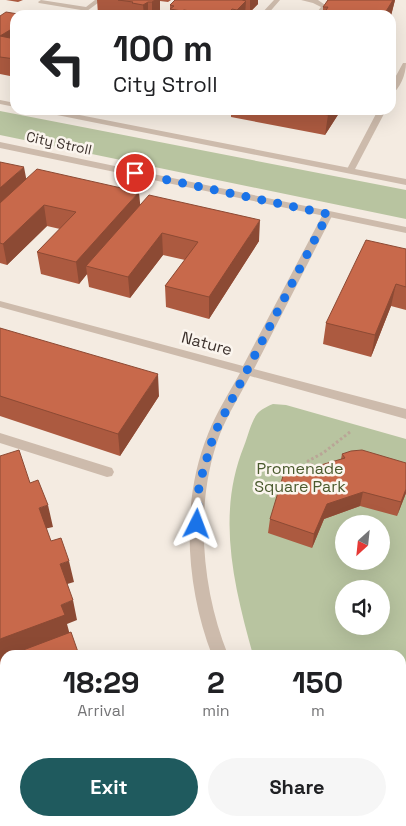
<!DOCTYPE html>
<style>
:root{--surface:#fff;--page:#f6f6f6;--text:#202124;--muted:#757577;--accent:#1f5a5e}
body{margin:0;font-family:"Space Grotesk",sans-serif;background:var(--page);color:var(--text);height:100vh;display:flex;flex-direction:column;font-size:19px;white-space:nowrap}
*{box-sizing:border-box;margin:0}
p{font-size:16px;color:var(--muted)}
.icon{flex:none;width:28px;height:28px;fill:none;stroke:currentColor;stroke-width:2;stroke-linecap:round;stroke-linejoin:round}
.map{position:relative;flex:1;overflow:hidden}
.drawer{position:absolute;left:0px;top:650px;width:406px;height:176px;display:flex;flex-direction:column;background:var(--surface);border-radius:15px 15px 0 0;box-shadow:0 5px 20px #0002}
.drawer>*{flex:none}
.top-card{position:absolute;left:10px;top:10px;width:386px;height:105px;border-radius:15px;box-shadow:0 5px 20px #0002;background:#fff;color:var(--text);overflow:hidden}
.needle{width:32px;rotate:207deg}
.controls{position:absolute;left:335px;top:515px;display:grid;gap:10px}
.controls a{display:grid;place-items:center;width:55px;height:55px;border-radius:50%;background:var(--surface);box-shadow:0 5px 20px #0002;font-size:25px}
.pin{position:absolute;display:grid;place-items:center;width:42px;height:42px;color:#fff;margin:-21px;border:2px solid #fff;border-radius:50%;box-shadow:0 1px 5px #0007}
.me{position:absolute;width:55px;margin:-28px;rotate:3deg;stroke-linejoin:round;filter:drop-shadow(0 0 4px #0008)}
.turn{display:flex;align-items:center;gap:18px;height:105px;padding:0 20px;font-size:22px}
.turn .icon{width:65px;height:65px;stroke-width:2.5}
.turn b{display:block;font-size:35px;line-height:42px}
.eta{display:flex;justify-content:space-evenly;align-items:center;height:85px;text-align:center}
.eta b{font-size:30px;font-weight:600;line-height:35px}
.primary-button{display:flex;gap:10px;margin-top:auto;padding:10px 20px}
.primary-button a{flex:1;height:58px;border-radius:30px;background:var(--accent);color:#fff;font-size:20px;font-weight:600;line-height:58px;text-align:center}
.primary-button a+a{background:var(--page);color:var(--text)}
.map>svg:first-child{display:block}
</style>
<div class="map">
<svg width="406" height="826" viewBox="0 0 406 826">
<rect width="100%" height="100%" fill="#f4ebe1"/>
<path fill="#b8c4a0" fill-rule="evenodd" d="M0 111 406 190V219L0 135Z
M273 404 286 405 406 439V826H334L331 821H401V655H253C234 586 216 515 244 446 248 436 251 422 257 414 260 410 268 406 273 404ZM344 524H381V561H344ZM344 589H381V626H344Z"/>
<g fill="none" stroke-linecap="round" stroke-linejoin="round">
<path stroke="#b9a596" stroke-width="3" stroke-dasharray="2.5 2.5" stroke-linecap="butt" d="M316 469 308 461 323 453 350 432"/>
<path fill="#cdbbac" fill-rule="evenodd" d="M41 0 86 7 95 0H102L87 11 39 3 38 2Z
M274 0H280L267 15H260Z
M301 0H318L328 7 322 15H315L321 7 313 3Z
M0 433 112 468 114 472 112 476 107 477 0 443Z"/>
<path fill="#cdbbac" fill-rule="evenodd" d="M403 63H406C406 74 400 89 391 95V85Z
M378 110H386L354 171 353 173H347L346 171Z
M328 211 333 214 254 369 406 409V419L250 376C240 395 228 414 220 434 194 502 201 588 228 655H212C186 588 180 502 208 434 216 413 229 393 240 373L0 307V301L243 366 323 214Z
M279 821H298L300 826H281Z"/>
<path fill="#cdbbac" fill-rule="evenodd" d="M0 100 15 103V107L0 104Z
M38 110H54L406 179V185L42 112Z
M0 142 406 227V233L0 148Z"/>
</g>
<path fill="#ac5a40" d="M6 0H23L18 2Z
M97 0H171L168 2 160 1V13L158 15H104L98 14Z
M175 0H258V4L250 12H245V15H170V5Z
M328 0H395L391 15H316L323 11V7Z
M15 15V77L0 74V16Z
M193 110H224L220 115Z
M231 110H341L325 135 231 117Z
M0 162 26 179 140 205 259 241 209 319 166 307 165 286 185 260 163 255 130 298 89 287 87 274 79 284 41 274 37 252 60 229 47 226 7 265 0 263Z
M406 249V310L391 306 371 357 323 344 326 323Z
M0 328 159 396 120 456 0 416Z
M342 454 406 493 397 516 360 506 324 519 312 548 268 533 270 519 341 459Z"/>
<path fill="#8c4a34" d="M150 0H160V13L158 15H152V2Z
M240 0H245L244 2 246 1 245 15H237V10Z
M250 0H258V4L250 12Z
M388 0H395L391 16V15H385Z
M148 2V15H144L143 5Z
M232 9V15H228V14Z
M15 27V46L0 36Z
M220 110H224L220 115Z
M331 110H341L325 135 328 115Z
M24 167 28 188 0 213V188Z
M139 192 141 213 86 266 87 274 79 284 76 262Z
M44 205 47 226 7 265 3 244Z
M260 220 259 241 209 319V297Z
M162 233 163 255 130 298 128 277Z
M396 284 391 306 371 357 375 335Z
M158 374 159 396 120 456 118 434Z
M406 489V493L397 516 401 502Z
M363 492 360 506 324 519 312 548 314 534 327 504Z
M48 505 53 527 44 529 39 508Z
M69 561 74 582 64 585 60 564Z
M73 600 77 620 67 624 70 635 16 655H5V659L0 661V639L61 605Z"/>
<path fill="#c8694b" stroke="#8c4a34" d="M118 0H155L152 2H148L143 5 132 3 133 2Z
M175 0H242L246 1 237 10 232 9 228 14 223 13 222 15H215L184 10 182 11 170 9 174 6 170 5Z
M328 0H393L385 13 351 11 348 15H316L320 11 325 12 328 7H323Z
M6 12 24 15H15V27L0 36 15 39V59L0 57V16Z
M300 110H331L328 115Z
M0 162 24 167 0 188Z
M37 169 139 192 76 262 37 252 76 212 44 205 3 244 0 243V203Z
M149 195 260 220 209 297 165 286 198 242 162 233 128 277 86 266Z
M366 240 406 249V287L396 284 375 335 326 323Z
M0 328 158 374 118 434 0 396Z
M19 450 30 483 38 480 48 505 39 508 51 541 61 538 69 561 60 564 73 600 61 605 65 615 0 639V456Z
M362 450 406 463V489L401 502 363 492 327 504 314 534 270 519 283 476 345 458 342 454 351 451Z
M71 632 79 655H10Z
M5 657V821H120L121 825 120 826H0V659Z"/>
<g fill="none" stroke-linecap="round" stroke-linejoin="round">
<path stroke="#1a73e8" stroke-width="9" stroke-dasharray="0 16.2" d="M135 173 328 214 214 434 199 485 197 524"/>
</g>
<g text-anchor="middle" stroke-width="5" stroke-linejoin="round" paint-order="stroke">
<g font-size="14" fill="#3b302b" stroke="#fbf5ee">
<text transform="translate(59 143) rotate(12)" y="5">City Stroll</text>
</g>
<g font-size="16" fill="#3b302b" stroke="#fbf5ee">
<text transform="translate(207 343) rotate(15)" y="6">Nature</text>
</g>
<g font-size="16" fill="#4a5a2e" stroke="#fbf5ee">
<text x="300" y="474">Promenade<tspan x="300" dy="18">Square Park</tspan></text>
</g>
</g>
</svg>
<div class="controls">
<a><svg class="needle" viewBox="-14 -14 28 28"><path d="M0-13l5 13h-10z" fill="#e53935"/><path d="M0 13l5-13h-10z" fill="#757577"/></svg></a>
<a><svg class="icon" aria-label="sound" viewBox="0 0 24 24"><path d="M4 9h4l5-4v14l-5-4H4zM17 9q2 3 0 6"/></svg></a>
</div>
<div class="pin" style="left:135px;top:173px;background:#d93025"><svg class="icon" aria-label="arrive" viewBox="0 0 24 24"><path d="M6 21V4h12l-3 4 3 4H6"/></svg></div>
<svg class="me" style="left:197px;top:524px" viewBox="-20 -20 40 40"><path d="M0-17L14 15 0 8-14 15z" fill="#1a73e8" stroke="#fff" stroke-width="4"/></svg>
<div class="top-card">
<div class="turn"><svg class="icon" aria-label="left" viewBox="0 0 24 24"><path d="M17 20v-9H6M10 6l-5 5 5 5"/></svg><div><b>100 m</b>City Stroll</div></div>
</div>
<section class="drawer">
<div class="eta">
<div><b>18:29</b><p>Arrival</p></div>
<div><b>2</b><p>min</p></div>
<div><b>150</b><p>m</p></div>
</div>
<div class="primary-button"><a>Exit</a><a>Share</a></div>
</section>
</div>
